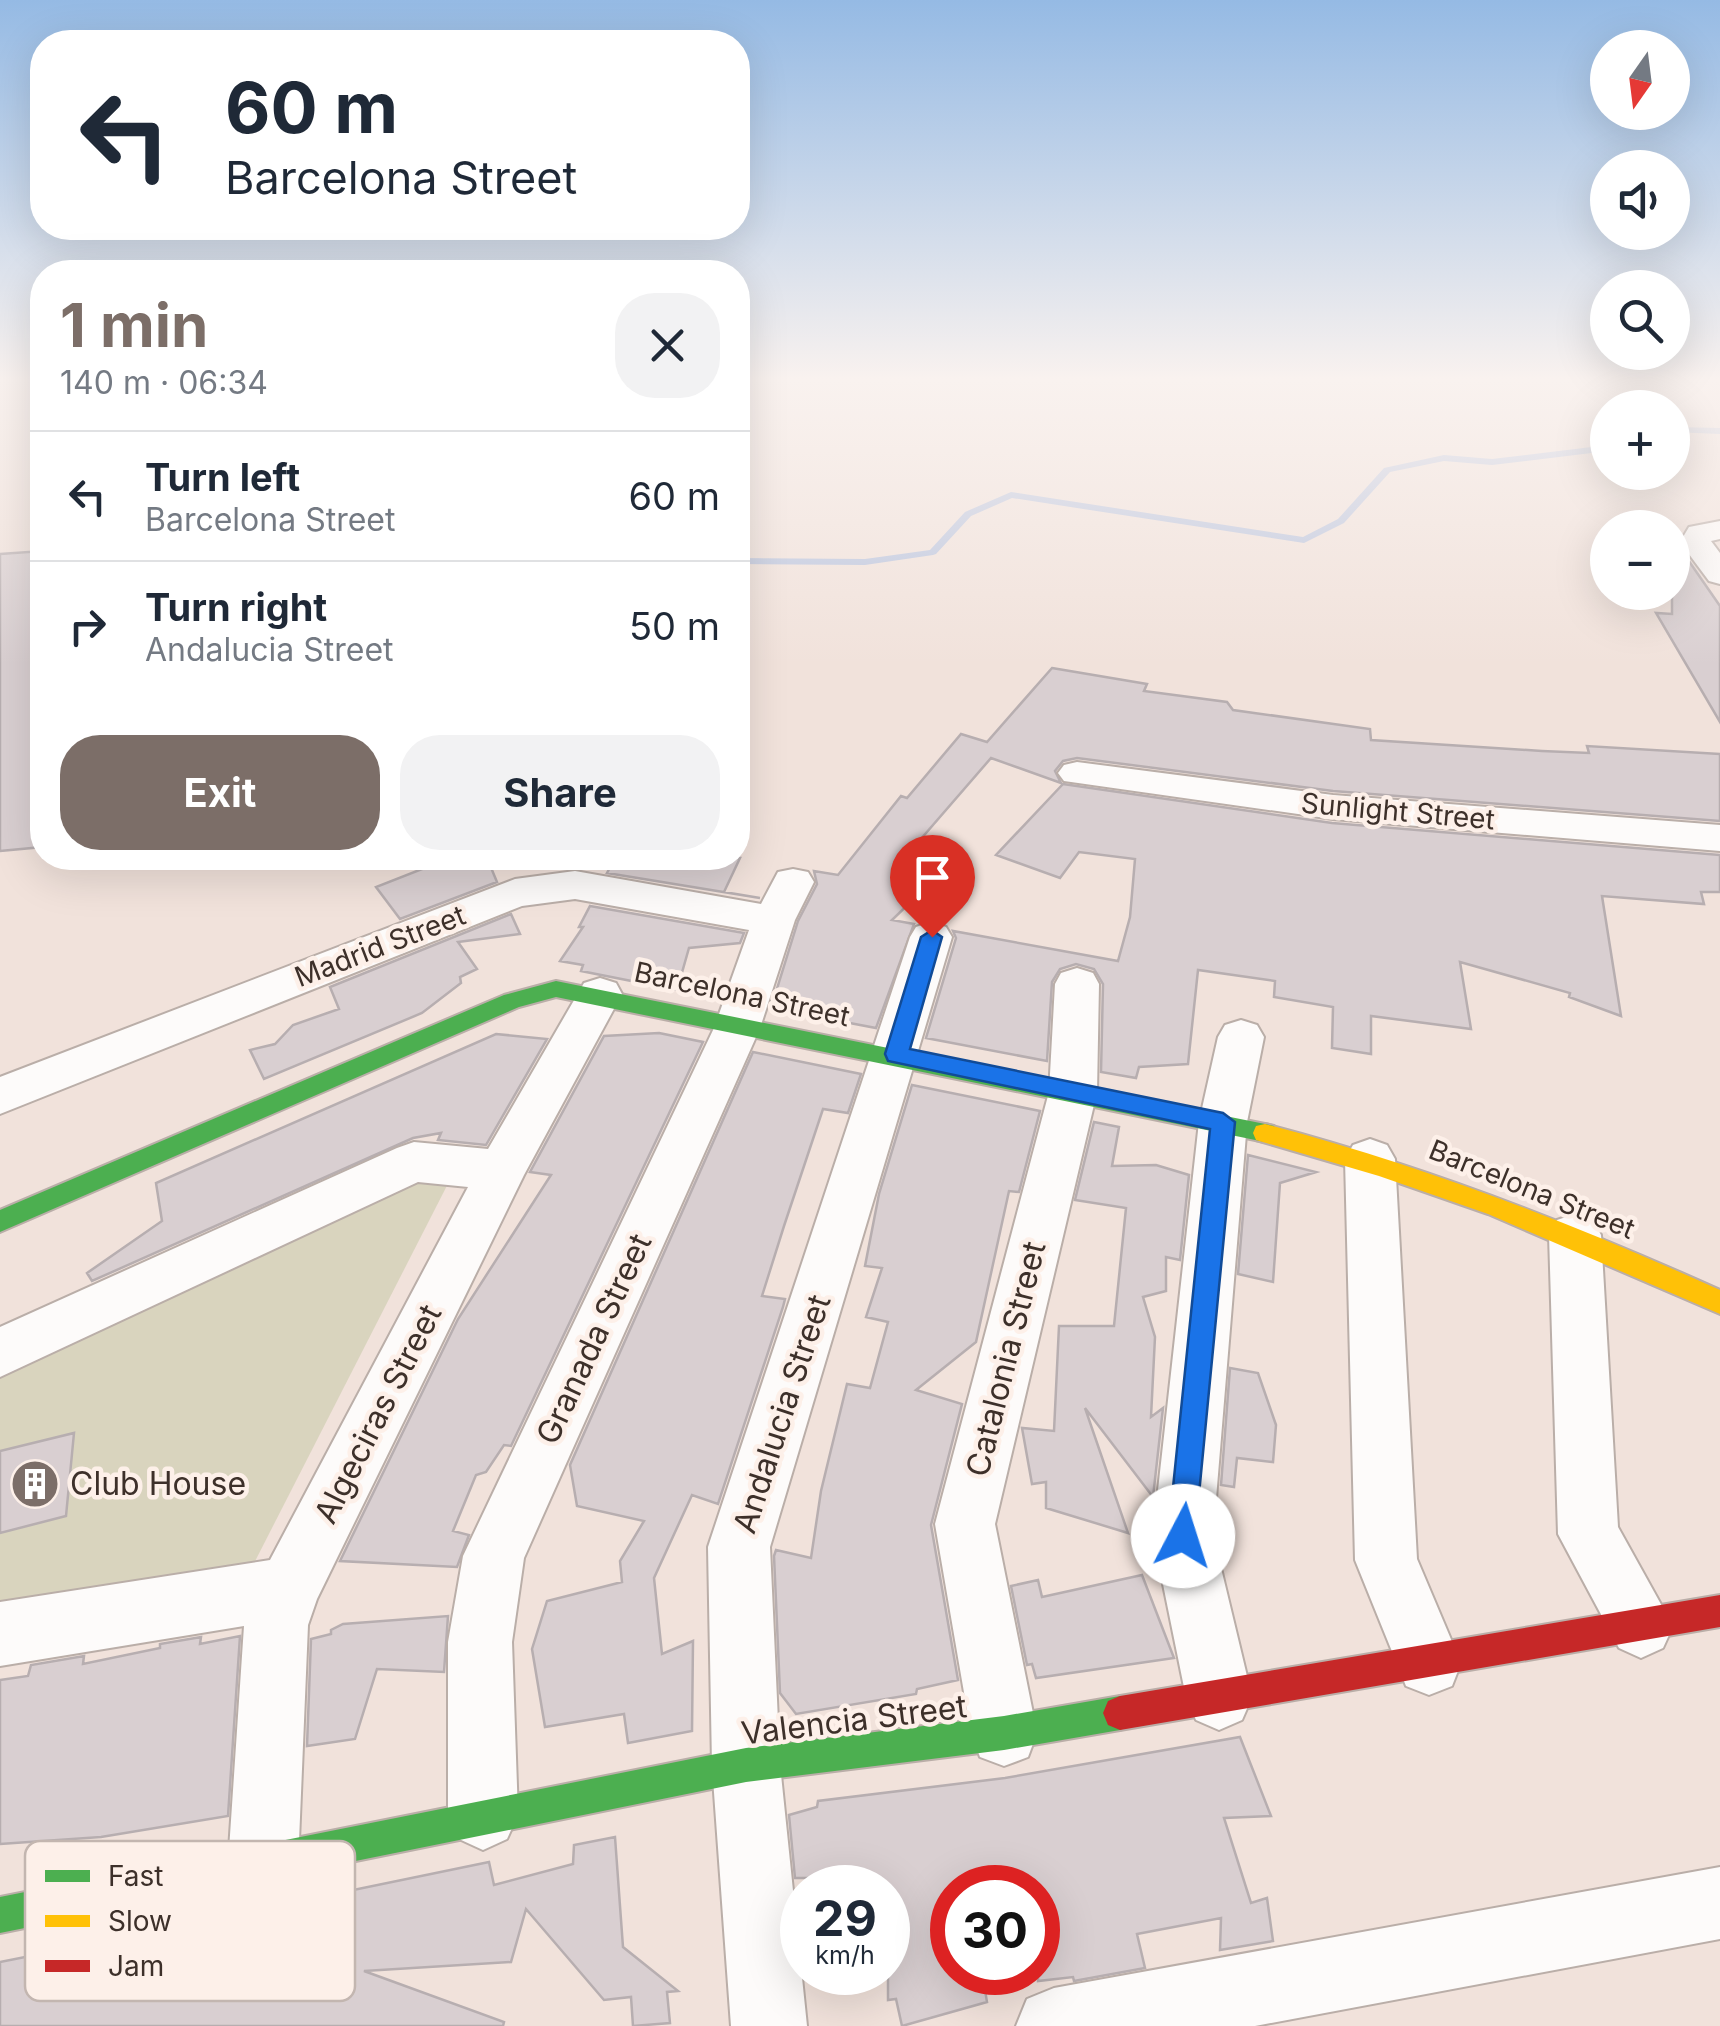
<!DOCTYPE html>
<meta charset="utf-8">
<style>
:root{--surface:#fff;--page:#f2f2f3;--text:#1f2937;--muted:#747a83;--line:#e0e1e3;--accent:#7c6e68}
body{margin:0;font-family:Inter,sans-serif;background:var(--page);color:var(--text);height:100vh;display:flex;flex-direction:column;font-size:38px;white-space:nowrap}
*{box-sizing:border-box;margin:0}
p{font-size:32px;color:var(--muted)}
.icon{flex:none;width:55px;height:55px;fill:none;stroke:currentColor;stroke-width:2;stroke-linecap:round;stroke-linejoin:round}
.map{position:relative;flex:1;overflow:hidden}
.details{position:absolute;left:30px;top:260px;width:720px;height:610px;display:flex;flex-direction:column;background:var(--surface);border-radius:40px;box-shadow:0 10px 40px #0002}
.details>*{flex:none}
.hud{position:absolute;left:30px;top:30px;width:720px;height:210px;border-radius:40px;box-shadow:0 10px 40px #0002;background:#fff;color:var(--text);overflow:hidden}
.needle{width:65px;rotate:194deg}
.fabs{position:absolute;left:1590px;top:30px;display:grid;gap:20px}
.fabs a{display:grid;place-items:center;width:100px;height:100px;border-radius:50%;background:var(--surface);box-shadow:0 10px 40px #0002;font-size:50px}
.speed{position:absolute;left:780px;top:1865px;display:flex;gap:20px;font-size:50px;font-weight:700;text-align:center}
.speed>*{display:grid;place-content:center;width:130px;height:130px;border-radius:50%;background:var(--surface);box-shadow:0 10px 40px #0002;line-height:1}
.speed small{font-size:25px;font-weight:400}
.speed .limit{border:15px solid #d22;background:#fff;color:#111}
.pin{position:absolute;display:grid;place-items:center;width:85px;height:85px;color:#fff;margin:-102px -42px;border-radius:50% 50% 50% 0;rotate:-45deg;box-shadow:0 0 10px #0007}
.pin .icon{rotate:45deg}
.me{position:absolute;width:110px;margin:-55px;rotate:5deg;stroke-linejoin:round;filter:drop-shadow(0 0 8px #0008)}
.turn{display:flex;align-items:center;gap:35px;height:210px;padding:0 30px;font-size:45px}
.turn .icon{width:130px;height:130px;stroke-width:2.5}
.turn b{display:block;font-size:70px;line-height:85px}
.round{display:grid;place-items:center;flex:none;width:105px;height:105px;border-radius:40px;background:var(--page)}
.headline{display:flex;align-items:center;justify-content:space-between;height:170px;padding:0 30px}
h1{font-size:60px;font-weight:700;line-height:75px;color:var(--accent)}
.cta{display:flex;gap:20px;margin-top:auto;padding:20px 30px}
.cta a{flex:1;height:115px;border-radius:40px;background:var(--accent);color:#fff;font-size:40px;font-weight:700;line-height:115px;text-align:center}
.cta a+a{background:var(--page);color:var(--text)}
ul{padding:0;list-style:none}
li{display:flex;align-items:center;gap:30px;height:130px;padding:0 30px;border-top:2px solid var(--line)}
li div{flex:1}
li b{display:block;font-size:38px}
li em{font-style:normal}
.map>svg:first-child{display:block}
</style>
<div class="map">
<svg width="1720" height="2026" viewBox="0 0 1720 2026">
<rect width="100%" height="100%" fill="#f1e2db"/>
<path fill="#d9d4be" d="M456 1168 249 1573 0 1619V1362L315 1213Z"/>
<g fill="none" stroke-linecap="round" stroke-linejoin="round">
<path fill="#b9c4de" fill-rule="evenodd" d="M1672 427 1720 428V434L1672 432Z
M1608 445V451L1492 465 1444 461 1390 472 1344 523 1304 543 1012 498 971 516 936 554 933 555 865 565 738 564V558L865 559 930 550 965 512 1011 492 1303 537 1338 519 1384 468 1444 455 1492 459Z"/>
</g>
<path fill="#d9cfd1" stroke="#b7aeb0" stroke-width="2.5" d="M1672 529 1677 544 1720 606V722L1656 613 1672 614Z
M42 551V847L0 851V554Z
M1052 668 1147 684 1144 691 1227 702 1233 710 1370 729 1371 740 1542 751 1589 753 1587 746 1720 754V821L1333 791 1077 758 1063 761 1055 771 1061 783 991 758 920 840 958 856 892 920 914 924 876 1028 771 1008 798 921 817 884 814 871 838 875 901 796 907 798 961 734 987 742Z
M1063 784 1332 823 1720 855V892H1701L1704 904 1602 896 1621 1016 1569 997 1570 993 1460 962 1471 1029 1371 1016V1054L1332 1048 1333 1007 1274 997 1275 981 1198 970 1188 1064 1139 1067 1136 1078 1101 1072 1103 984 1094 969 1076 964 1060 969 1052 982 1047 1061 926 1038 956 938 953 931 1118 961 1130 917 1135 859 1079 852 1060 878 996 855Z
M450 858H487L497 882 400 919 376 887Z
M615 858H740L724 892 760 898 607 873Z
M590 906 744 933 740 943 689 948 677 990 581 971 583 965 560 961 583 927H579Z
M511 914 520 934 458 942 477 969 460 977 461 983 422 1013 264 1079 250 1050 275 1044 293 1025 339 1009 330 987Z
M659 1033 703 1042 511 1446 504 1445 486 1472 476 1475 453 1531 469 1535 457 1567 340 1561 458 1319 551 1175 530 1172 604 1036Z
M496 1034 547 1039 486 1145 438 1140 441 1133 413 1138 92 1281 87 1273 162 1221 156 1183Z
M753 1052 861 1074 848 1113 823 1109 784 1226 762 1296 785 1299 783 1307 718 1504 692 1495 654 1578 662 1654 693 1641 692 1731 628 1743 624 1714 545 1727 532 1649 547 1601 622 1582 620 1561 644 1521 577 1506 570 1465Z
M912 1085 1040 1111 1019 1192 1009 1191 976 1342 916 1390 962 1404 931 1525 958 1680 917 1689 916 1694 796 1714 780 1693 774 1556 776 1550 811 1558 821 1491 847 1384 870 1388 888 1322 866 1317 882 1268 865 1266 879 1194Z
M1094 1122 1119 1127 1112 1166 1156 1165 1189 1175 1180 1260 1166 1257V1291L1143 1297 1155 1337 1151 1417 1163 1408 1153 1497 1085 1408 1128 1533 1046 1508V1482L1032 1484 1022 1428 1054 1431 1059 1326H1114L1126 1208 1075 1200Z
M1248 1155 1316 1172 1280 1183 1273 1282 1238 1274Z
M1230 1368 1258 1373 1276 1425 1273 1462 1237 1458 1234 1487 1221 1485Z
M74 1433 66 1516 0 1533V1451Z
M1142 1575 1174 1658 1036 1678 1032 1664 1027 1665 1011 1586 1038 1580 1042 1597Z
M448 1616 444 1672 377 1669 355 1739 307 1746 311 1639 331 1634V1630L343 1624Z
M240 1636 228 1816 101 1837 0 1844V1680L28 1676 31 1665 84 1656 83 1664 160 1648V1644L201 1637 200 1644Z
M1240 1737 1271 1816 1224 1818 1251 1903 1267 1898 1273 1941 1220 1950 1221 1918 1137 1934 1145 1968 1074 1981 1073 1977 1038 1981V1888H952V1972H982L987 2002 902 2026 896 1999 888 2000V1888H824L822 1878H795L789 1815 817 1807 818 1801 1005 1778Z
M615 1837 623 1947 678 1991 667 1992 670 2023 633 2026 631 1997 604 2000 526 1909 511 1962 364 1971 504 2022 503 2026H0V1962L135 1935 134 1946 242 1938 318 1962 324 1896 489 1862 494 1885 573 1864 574 1845Z"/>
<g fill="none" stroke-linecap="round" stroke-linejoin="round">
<g stroke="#baaea8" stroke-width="4">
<path id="street" d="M1720 521V539L1711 541 1720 553V584L1709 581 1680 542 1689 527Z
M1077 762 1333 795 1720 825V851L1333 819 1064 781 1058 773 1064 765Z
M793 869 808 872 814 882 795 920 760 1028 524 1558 512 1642 518 1815 507 1839 483 1850 459 1839 448 1815V1642L463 1556 714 1028 749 930 575 899 522 906 0 1114V1077L515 879 575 871 761 904 778 872Z
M931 922 946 927 952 937 770 1547 780 1765 807 2026H731L712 1765 708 1547 910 937 916 927Z
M1077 968 1093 973 1099 984 1097 1092 995 1524 1037 1733 1028 1757 1004 1766 980 1757 971 1733 935 1524 1049 1092 1055 984 1061 973Z
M600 978 616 983 622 994 524 1175 317 1599 308 1625 298 1865 288 1890 263 1900 238 1890 228 1865 244 1626 0 1666V1602L270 1560 468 1187 418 1182 0 1377V1327L397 1148 414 1142 488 1149 584 983Z
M1241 1020 1257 1025 1264 1037 1247 1122 1213 1535 1252 1697 1242 1720 1219 1730 1196 1720 1186 1697 1153 1535 1199 1122 1218 1037 1225 1025Z
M1370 1139 1387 1145 1395 1159 1417 1559 1461 1663 1452 1686 1429 1695 1406 1686 1355 1560 1345 1159 1353 1145Z
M1575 1214 1593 1220 1601 1235 1618 1527 1673 1626 1663 1648 1641 1658 1619 1648 1558 1534 1549 1235 1557 1220Z
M1720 1867V1939L1255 2026H1016L1027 1999 1054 1988Z"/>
</g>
<g stroke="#baaea8" stroke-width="4">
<path id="fast" d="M556 981 1265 1124 1274 1126 1277 1133 1274 1140 1265 1142 556 997 519 1007 0 1232V1210L504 995Z
M1120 1696 1132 1701 1137 1713 1132 1725 1120 1730 1004 1750 746 1782 0 1933V1897L746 1748 1004 1716Z"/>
</g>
<g stroke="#baaea8" stroke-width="4">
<path id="slow" d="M1265 1124C1422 1165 1572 1223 1720 1290V1314L1488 1214 1379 1176 1256 1140 1253 1133 1256 1126Z"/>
</g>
<g stroke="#baaea8" stroke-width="4">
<path id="jam" d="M1720 1595V1627L1120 1730 1108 1725 1103 1713 1108 1701 1120 1696Z"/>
</g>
<use href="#street" fill="#fdfbfa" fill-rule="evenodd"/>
<use href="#fast" fill="#4caf50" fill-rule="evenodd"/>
<use href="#slow" fill="#ffc107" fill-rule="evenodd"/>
<use href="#jam" fill="#c62828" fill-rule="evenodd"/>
</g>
<linearGradient id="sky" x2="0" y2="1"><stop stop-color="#95bae4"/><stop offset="0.57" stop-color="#f9f2ef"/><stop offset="1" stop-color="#f9f2ef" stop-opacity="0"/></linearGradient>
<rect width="1720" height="665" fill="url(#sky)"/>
<path fill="#1a73e8" stroke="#114b97" stroke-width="2.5" d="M932 930 942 937 910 1049 1223 1113 1235 1122 1194 1546 1183 1550 1172 1546 1168 1536 1210 1129 888 1061 885 1054 921 937Z"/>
<defs>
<g id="building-disc" transform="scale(2.5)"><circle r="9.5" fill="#7c6e68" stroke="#fdf0e9"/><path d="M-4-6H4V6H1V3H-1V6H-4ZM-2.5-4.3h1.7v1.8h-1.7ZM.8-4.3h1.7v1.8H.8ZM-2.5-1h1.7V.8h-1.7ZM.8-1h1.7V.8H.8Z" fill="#fff"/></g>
</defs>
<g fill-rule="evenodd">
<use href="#building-disc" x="35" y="1484"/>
</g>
<g text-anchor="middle" stroke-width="9" stroke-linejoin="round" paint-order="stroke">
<g font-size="28" fill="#3d302a" stroke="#fdf0e9">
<text transform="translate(1398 811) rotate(5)" y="10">Sunlight Street</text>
<text transform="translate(380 946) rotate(-21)" y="10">Madrid Street</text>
<text transform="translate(742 994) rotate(12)" y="10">Barcelona Street</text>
<text transform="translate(1532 1189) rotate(22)" y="10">Barcelona Street</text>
</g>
<g font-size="32" fill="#3d302a" stroke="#fdf0e9">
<text transform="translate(594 1339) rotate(-65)" y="11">Granada Street</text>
<text transform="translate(1006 1359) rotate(-76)" y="11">Catalonia Street</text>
<text transform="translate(378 1414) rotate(-63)" y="11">Algeciras Street</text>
<text transform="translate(782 1414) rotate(-72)" y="11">Andalucia Street</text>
<text transform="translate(854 1720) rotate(-7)" y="11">Valencia Street</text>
</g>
<g font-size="32" fill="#3d302a" stroke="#fdf0e9" text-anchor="start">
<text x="70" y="1495">Club House</text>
</g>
</g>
<rect x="25" y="1841" width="330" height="160" rx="15" fill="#fdf0e9" stroke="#c3b6b0" stroke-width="2.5"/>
<rect x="45" y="1870" width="45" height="12" fill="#4caf50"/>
<rect x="45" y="1915" width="45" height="12" fill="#ffc107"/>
<rect x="45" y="1960" width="45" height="12" fill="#c62828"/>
<g font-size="28" fill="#3d302a">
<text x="108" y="1886">Fast</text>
<text x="108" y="1931">Slow</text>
<text x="108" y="1976">Jam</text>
</g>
</svg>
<div class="fabs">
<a><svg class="needle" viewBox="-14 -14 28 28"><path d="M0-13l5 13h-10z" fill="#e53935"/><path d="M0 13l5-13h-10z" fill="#747a83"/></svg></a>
<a><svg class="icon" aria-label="sound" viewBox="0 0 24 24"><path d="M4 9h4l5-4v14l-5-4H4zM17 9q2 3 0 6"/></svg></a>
<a><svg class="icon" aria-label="search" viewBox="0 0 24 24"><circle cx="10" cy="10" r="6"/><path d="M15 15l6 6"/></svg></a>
<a>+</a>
<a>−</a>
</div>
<div class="speed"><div>29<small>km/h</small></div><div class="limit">30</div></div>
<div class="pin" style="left:932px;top:937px;background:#d93025"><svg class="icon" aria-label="arrive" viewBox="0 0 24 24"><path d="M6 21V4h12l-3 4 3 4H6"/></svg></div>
<svg class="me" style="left:1183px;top:1536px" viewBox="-20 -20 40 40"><circle r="19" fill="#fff"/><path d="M0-13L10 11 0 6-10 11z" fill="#1a73e8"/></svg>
<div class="hud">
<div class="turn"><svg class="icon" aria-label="left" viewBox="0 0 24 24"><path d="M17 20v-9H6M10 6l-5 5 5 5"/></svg><div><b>60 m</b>Barcelona Street</div></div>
</div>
<section class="details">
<div class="headline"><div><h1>1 min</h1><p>140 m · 06:34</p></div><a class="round"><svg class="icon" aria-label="close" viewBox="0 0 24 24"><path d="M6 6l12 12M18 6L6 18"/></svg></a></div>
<ul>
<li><svg class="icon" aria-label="left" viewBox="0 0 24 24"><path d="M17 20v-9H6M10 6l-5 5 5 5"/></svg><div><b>Turn left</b><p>Barcelona Street</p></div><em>60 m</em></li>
<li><svg class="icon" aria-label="right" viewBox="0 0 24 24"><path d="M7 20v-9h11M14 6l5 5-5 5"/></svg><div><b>Turn right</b><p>Andalucia Street</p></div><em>50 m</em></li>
</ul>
<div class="cta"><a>Exit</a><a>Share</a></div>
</section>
</div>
